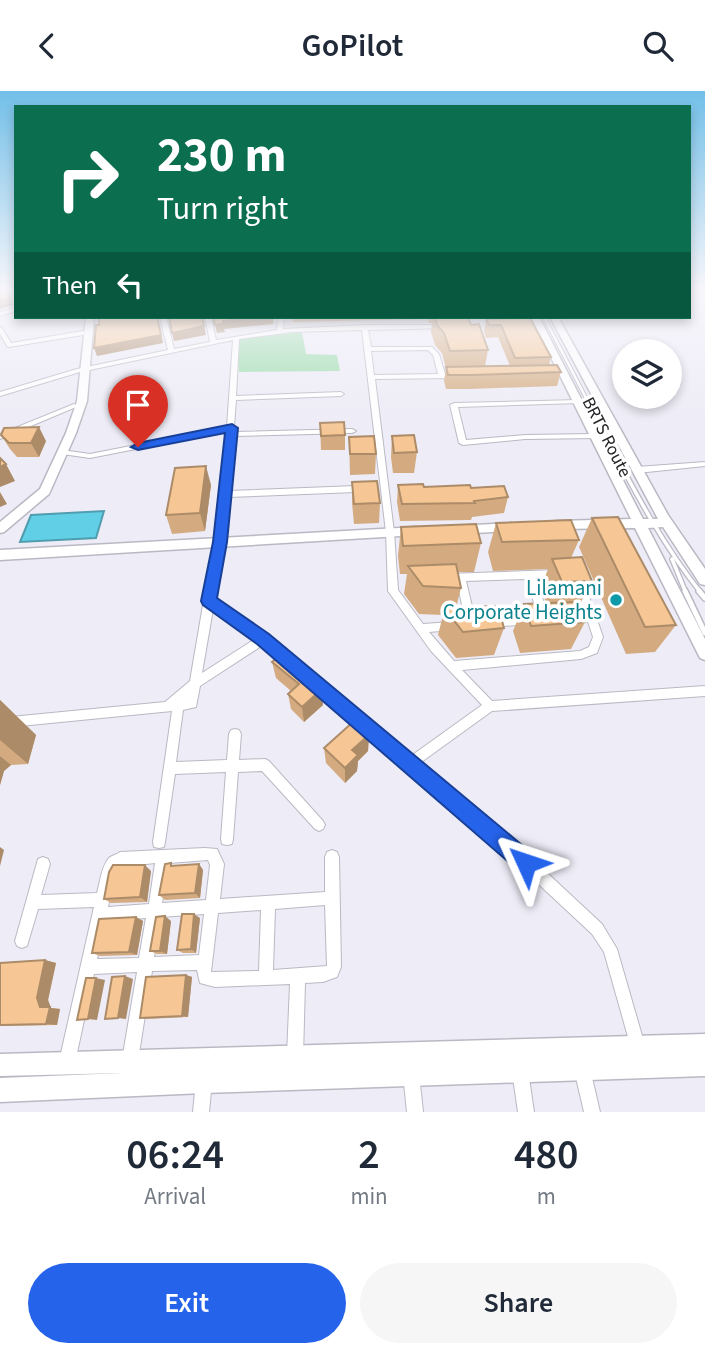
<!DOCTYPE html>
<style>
:root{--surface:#fff;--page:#f6f6f7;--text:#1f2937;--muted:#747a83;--accent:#2563eb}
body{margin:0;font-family:"Source Sans 3",sans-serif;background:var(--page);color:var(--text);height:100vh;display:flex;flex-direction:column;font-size:26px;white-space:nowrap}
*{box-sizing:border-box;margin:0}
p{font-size:23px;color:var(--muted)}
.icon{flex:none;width:38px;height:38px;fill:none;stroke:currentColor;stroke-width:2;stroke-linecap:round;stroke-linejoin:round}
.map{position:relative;height:1021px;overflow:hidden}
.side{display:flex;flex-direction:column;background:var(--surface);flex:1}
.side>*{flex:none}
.hud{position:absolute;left:14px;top:14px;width:677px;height:214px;border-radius:0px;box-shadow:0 4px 10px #0003;background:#0b6e4f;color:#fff;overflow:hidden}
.fabs{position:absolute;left:612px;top:248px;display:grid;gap:14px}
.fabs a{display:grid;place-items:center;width:70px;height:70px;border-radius:50%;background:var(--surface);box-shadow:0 4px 10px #0003;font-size:35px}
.pin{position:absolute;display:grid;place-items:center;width:60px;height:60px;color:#fff;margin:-72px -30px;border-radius:50% 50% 50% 0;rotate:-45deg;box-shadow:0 0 7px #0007}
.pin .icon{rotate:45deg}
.me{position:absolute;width:77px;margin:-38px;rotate:312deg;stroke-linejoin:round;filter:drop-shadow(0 0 5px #0008)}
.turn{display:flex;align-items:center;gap:24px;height:147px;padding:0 28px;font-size:32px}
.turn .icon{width:91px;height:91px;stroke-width:2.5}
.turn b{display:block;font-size:49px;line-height:60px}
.then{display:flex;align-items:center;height:66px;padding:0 28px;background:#0003;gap:14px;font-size:26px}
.eta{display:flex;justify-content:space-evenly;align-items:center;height:119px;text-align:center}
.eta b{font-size:42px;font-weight:600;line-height:49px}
.button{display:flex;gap:14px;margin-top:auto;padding:14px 28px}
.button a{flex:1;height:80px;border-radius:42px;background:var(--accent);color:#fff;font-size:28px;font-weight:600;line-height:80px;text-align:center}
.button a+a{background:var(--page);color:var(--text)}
header{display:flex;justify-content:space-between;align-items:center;height:91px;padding:0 28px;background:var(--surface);font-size:32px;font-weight:600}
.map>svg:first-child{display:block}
</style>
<header><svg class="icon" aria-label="back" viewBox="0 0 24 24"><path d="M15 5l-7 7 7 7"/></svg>GoPilot<svg class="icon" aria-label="search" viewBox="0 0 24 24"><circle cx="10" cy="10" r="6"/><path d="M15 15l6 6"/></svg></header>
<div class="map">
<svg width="705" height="1021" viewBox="0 0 705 1021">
<rect width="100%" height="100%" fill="#edecf7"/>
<path fill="#96dba8" d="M302 241 306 263 337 264 340 280 239 281 237 248Z"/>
<path fill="#61d0e7" stroke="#4f9dae" stroke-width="2" d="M104 420 96 447 20 451 31 424Z"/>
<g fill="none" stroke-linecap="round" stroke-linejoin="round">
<g stroke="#b9b9c3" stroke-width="4.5">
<path id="lane-far2" d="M544 226 598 330"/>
</g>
<g stroke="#b9b9c3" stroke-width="6">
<path id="lane-far1" d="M597 329C629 389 658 448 701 502
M672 468 686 502"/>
</g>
<g stroke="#b9b9c3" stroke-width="8">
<path id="lane" d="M685 500 705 542
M699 500 705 507"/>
</g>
<g stroke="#b9b9c3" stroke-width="2">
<path id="street" d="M16 216V220L0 225V221Z
M160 226H166L174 258 210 251 205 226H211L216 249 277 239 278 226H284L283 238 365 234H447V236L445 237 368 239 371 256H432L439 263 445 283H455L458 285 455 287 375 288 394 441 398 499 423 533 452 531 456 532 457 535 456 538 452 539 429 541 454 570 580 560 589 556 593 546 576 494 578 491H584L603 546 597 562 581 568 462 579 492 610 705 595V605L492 620 420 672 514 751 602 833 617 858 645 955 642 960 637 963 632 960 604 861 592 843 504 761 409 679 405 677 403 673 263 554 200 595 196 616 183 619 176 671 227 669 229 643 231 639 235 638 239 639 241 643 239 669 265 668 269 670 323 730 325 734 323 738 319 740 315 738 262 680 238 681 233 748 232 753 227 754 222 753 221 748 226 681 175 683 165 751 164 756 159 757 154 756 153 751 172 620 0 637V627L165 611 190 590 215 444 227 340 90 367 62 363 58 361 62 359 90 363 227 336 233 249 80 281 0 305V301L77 278 168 259ZM362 239 386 441 388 500 431 560 482 614 411 665 267 545 214 508 228 406 356 401 360 398 356 395 229 400 234 345 352 342 356 340 352 338 234 341 236 337 234 335 236 309 341 305 344 303 341 301 236 305 239 248 292 241ZM428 259 433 264 438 283 374 284 371 260ZM213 518 255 548 202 582Z
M0 236 2 237 11 252 83 240 86 242 83 244 9 256 7 255 0 243Z
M578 309 580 310V312L458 316 466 349 525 344 594 343H597V347L525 348 463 354 459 352 450 314 454 312Z
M74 313 76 314V316L0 348V343Z
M705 371V375L637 382 633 379 637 376Z
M558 479 563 483 561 485 535 487 548 523 546 526H540L538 523 526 488 466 490 475 528 473 531H467L465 528 457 490 448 491 443 487 448 483Z
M529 525 532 526 534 529 532 532 529 533 492 536 488 535 487 532 488 529 492 528Z
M205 757 217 758 224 773 220 808 325 801V766L327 761 332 759 337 761 339 766 341 876 337 886 323 891 305 892 303 965 301 971 295 973 289 971 287 965 290 893 215 896 200 892 197 879 152 880 138 969 136 975 130 977 124 975 122 969 137 881 94 883 75 971 73 977 67 979 61 977 59 971 94 816 38 818 27 855 22 857 17 855 15 850 38 768 43 766 48 768 50 773 41 804 97 802C100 792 101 776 109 767 111 765 118 763 120 761ZM208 769 210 774 206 809 162 812 169 772ZM155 772 149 813 108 816 114 785 119 776ZM325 814 327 875 273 879 275 818ZM261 819 259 880 211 881 218 822ZM204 823 199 864 154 866 160 826ZM146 827 139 867 97 868 105 830Z
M582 970 588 972 590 978 600 1021H584L574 978 576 972Z
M520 972 526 974 528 980 534 1021H518L512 980 514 974Z
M411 975 417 977 419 983 423 1021H407L403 983 405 977Z
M204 982 210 984 212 990 209 1021H193L196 990 198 984Z"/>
</g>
<g stroke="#b9b9c3" stroke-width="3">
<path id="secondary" d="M86 226H94L87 310 76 342 49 403 4 441 0 442V431L40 398 66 342 77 310Z
M531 226H539L643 428H658L550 226H558L668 424 705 478V494L700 493 663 436 648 437 705 548V569L700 567 635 437 556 438 550 434 556 430 631 428Z
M511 432 517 436 511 440 458 443 452 439 458 435Z
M417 436 423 440 417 444 0 469V459Z
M705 943V985L204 1002 0 1011V987L123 982 0 985V963Z"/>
</g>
<use href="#lane-far2" stroke="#fff" stroke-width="2.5"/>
<use href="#lane-far1" stroke="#fff" stroke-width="3.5"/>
<use href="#lane" stroke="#fff" stroke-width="5"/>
<use href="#street" fill="#fff" fill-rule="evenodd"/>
<use href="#secondary" fill="#fff" fill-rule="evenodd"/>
</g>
<path fill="#d4ab80" d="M44 226H58L45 228Z
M293 226H470L468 227 471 234 488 259 485 275H510L498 246 486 247 484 240 486 228 530 227 551 266 549 274 561 281 557 295 470 298H446L444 290 446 277 442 262 435 254 431 241 432 232H429L428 228 293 231Z
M320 332 345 344V359H321Z
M1 344 46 350 39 366H17L10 358Z
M392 345 417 361 414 382H393L391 366Z
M349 346 376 363 375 383 350 384Z
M352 391 380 412 379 432 354 433 352 412Z
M211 394 205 440 172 443 166 424Z
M398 394 424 396 471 397 508 406 504 422 472 426 471 429 400 430 397 411Z
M592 427 676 534 655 561 626 563 579 456Z
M496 432 579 449 571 467 592 490 579 515 585 531 571 558 520 562 513 540 524 513 546 512 541 496 548 478 493 480 488 461Z
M401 436 481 452 474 481H457L461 497 456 517 504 537 494 564 456 567 438 544 443 524 419 523 404 503 407 483H400L398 465Z
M272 571 323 614 304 631 291 618 288 603 291 600 276 587Z
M0 609 36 644 28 673 11 674 4 680 0 694Z
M369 644 368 660 358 670 357 680 345 692 326 672 324 657Z
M199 773 203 779 200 807 165 809 159 804 174 775Z
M151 780 147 811 111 812 104 808Z
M136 826 143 830 137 864 100 865 92 862Z
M200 827 196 862H183L177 859Z
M171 830 167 863H157L150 860Z
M45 869 56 872 48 909 51 917 60 918 57 934 0 935V872Z
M186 884 192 886 188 926 147 928 140 927Z"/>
<path fill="#ac8b68" d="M10 207 14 214 0 218V210Z
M157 226H158L163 252 97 265 94 257Z
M262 226H274L273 233 224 238 225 241 217 242 215 234 223 230Z
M204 235 206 244 174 250 172 242Z
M39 336 46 350 39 366 31 352Z
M6 373 15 390 0 396V376Z
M206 375 211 394 205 440 200 422Z
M0 401 7 413 0 416Z
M322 598 323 614 304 631 302 616Z
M0 609 36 644 28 673 0 649Z
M369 644 368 660 358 670 357 680 345 692V677L352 659Z
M0 665 11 674 4 680 0 694Z
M0 756 4 759 0 775Z
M199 773 203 779 200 807 195 802Z
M145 774 151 780 147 811 140 806Z
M194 823 200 827 196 862 191 858Z
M165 825 171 830 167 863 160 860Z
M136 826 143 830 137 864 129 861Z
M45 869 56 872 48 909 51 917 60 918 57 934 46 933 37 907Z
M186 884 192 886 188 926 182 925Z
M125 885 133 888 126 928 118 927Z
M96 887 105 889 97 929 88 928Z"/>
<path fill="#f6c795" stroke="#ac8b68" stroke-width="2" d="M0 199H6L10 207 0 210Z
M99 226H157L161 244 94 257 96 234H99Z
M169 226H202L204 235 172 242Z
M213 226H262L223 230V233L215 234Z
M435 226H468L471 234 479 233 488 259 450 260 444 242 437 234Z
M530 227 551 266 515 267 501 234H489L486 228Z
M557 274 561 281 472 284H448L446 276Z
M344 331 345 344 321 345 320 332Z
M39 336 31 352H9L1 344 4 337Z
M414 344 417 361 394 362 392 345Z
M374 345 376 363H350L349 346Z
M0 367 6 373 0 376Z
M206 375 200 422 166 424 175 377Z
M377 390 380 412 354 413 352 391Z
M423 393 424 396 470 394 471 397 504 395 508 406 474 410 475 412 402 413 398 394Z
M618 426 676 534 645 536 592 427Z
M571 429 579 449 502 451 496 432Z
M476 433 481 452 403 455 401 436Z
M582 466 592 490 562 491 552 468Z
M456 473 461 497 423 495 408 475Z
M578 511 585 531 531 535 524 513Z
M498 515 504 537 463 541 444 517Z
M283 562 322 598 302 616 288 603 299 593 272 571Z
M354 630 369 644 352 659 358 664 345 677 324 657Z
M171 772V775L199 773 195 802 159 804 165 773Z
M113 774H145L140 806 104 808 109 781Z
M182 823H194L191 858 177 859Z
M165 825 160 860H150L156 826Z
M136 826 129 861 92 862 99 828Z
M45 869 37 907 40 916H50L46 933 0 934V872Z
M186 884 182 925 140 927 146 886Z
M125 885 118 927 105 928 112 886Z
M86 887H96L88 928 77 929Z"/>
<linearGradient id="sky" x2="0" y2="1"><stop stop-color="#72bfe8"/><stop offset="0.58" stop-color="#f7f6fb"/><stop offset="1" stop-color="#f7f6fb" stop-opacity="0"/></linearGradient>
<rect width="705" height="342" fill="url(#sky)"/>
<path fill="#2563eb" stroke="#184099" stroke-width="2" d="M232 333 238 337 227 451 217 507 269 543 534 764 537 772 534 780 526 783 519 780 257 553 203 514 201 510 213 451 225 342 138 359 131 356 138 352Z"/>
<circle fill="#0f9aa8" stroke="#fff" stroke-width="2.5" cx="616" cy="509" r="7"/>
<g text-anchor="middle" stroke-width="7" stroke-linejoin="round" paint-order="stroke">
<g font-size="18" fill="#262629" stroke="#fff">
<text transform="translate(607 346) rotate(63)" y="6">BRTS Route</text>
</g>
<g font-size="21" fill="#0d838f" stroke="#fff" text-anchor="end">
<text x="602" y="504">Lilamani<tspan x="602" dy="24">Corporate Heights</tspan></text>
</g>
</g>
</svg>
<div class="fabs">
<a><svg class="icon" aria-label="layers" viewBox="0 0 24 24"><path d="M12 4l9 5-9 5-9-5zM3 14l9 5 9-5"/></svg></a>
</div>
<div class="pin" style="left:138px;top:356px;background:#d93025"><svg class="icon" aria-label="arrive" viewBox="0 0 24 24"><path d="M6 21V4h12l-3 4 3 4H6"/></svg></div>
<svg class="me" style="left:526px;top:772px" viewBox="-20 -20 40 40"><path d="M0-17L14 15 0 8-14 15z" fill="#2563eb" stroke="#fff" stroke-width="4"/></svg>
<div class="hud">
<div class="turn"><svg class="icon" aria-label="right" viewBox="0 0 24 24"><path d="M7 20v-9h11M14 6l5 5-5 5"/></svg><div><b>230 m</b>Turn right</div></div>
<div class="then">Then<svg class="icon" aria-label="left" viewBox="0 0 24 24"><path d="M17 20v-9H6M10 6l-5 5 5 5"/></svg></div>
</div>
</div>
<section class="side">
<div class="eta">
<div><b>06:24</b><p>Arrival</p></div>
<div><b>2</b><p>min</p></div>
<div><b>480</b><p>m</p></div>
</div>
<div class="button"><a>Exit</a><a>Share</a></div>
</section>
